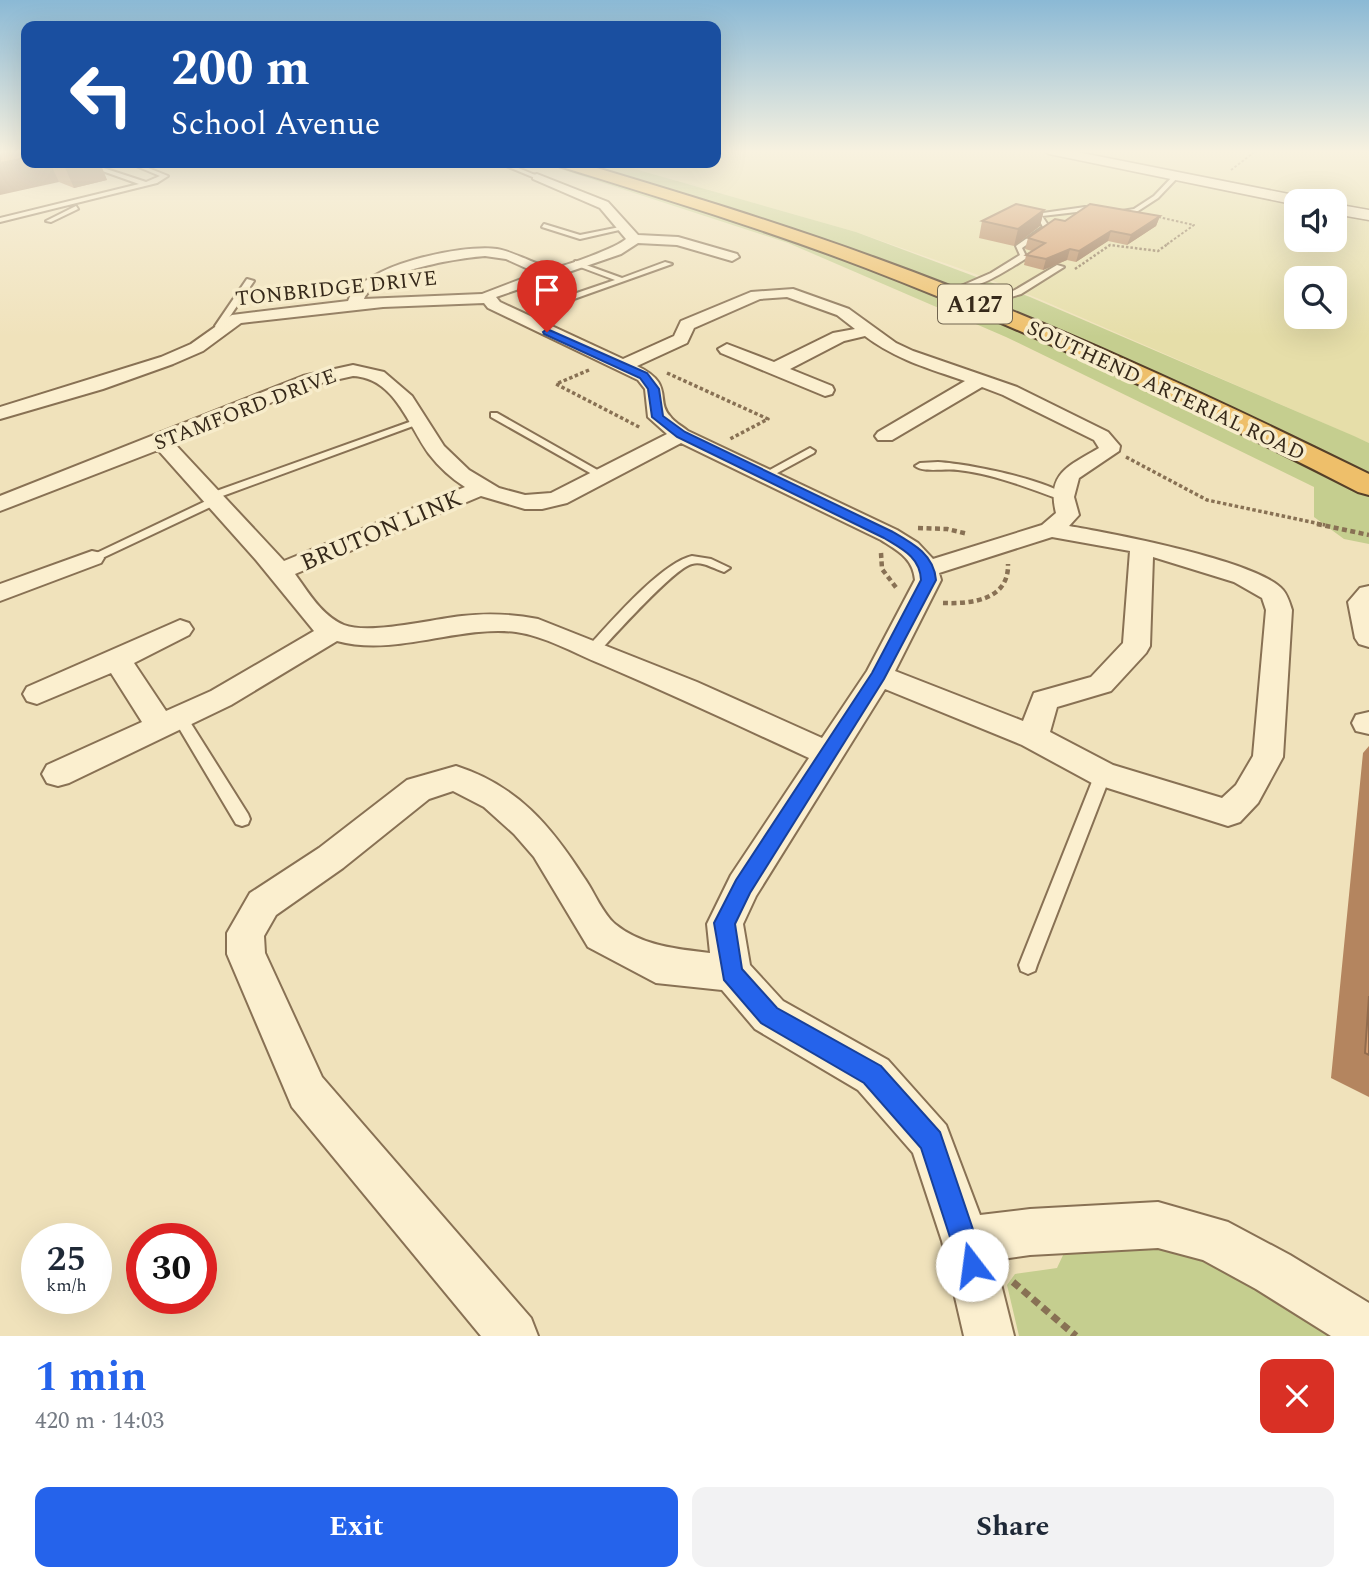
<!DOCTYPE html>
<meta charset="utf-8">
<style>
:root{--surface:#fff;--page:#f2f2f3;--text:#1f2937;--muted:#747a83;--accent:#2563eb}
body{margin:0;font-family:Spectral,serif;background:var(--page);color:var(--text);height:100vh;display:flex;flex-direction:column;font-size:26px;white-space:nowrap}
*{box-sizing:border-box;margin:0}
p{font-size:23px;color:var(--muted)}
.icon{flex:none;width:38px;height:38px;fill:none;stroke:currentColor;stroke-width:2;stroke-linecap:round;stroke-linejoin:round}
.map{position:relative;height:1336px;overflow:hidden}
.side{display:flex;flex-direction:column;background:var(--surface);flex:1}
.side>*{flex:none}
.hud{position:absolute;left:21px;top:21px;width:700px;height:147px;border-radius:14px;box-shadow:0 7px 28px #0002;background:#1a4fa0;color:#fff;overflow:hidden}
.fabs{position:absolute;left:1284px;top:189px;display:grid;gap:14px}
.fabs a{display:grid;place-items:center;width:63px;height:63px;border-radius:14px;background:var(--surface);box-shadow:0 7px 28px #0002;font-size:35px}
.speed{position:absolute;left:21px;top:1223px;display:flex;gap:14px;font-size:35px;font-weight:700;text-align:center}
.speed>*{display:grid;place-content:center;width:91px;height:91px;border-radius:50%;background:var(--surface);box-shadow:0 7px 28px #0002;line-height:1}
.speed small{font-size:18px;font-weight:400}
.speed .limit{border:10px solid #d22;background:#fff;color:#111}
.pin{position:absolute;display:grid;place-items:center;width:60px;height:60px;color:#fff;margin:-72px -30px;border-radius:50% 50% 50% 0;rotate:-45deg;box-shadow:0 0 7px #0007}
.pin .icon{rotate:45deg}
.me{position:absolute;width:77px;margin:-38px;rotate:345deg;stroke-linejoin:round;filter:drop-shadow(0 0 5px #0008)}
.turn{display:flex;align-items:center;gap:24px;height:147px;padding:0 35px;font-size:32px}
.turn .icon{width:91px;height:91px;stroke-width:2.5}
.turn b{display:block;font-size:49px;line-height:60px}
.round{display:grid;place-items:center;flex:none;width:74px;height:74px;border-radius:14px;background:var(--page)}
.headline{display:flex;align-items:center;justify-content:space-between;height:119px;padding:0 35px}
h1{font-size:42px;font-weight:700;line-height:52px;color:var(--accent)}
.primary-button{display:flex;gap:14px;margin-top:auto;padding:14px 35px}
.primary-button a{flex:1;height:80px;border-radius:14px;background:var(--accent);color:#fff;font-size:28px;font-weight:700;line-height:80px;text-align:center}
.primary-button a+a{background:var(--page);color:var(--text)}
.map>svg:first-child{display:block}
</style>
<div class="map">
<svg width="1369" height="1336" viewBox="0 0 1369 1336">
<rect width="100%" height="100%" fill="#f0e2bb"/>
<path fill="#e6dea9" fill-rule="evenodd" d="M716 150H1035L1297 203V240H1335V211L1369 217V443L1037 298 970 272 856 232 614 163H716ZM1297 278H1335V317H1297Z
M1066 150H1369V210L1335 204V201L1298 196Z"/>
<path fill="#c5ce8f" d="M542 163H614L856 232 1030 297 1354 436 1369 443V544L1344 539 1314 517V487L1006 337 788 243Z
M1163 1246 1212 1258 1343 1336H1019L1007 1285 1015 1274 1057 1268 1064 1253Z"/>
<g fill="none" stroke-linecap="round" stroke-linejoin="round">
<g stroke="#887154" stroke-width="4">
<path id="service" d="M80 163H88L146 182 160 176 129 163H136L168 176 157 183 0 222V218L139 184Z
M499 163H506L540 177 535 178Z
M1174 175 1179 176 1158 198 1138 211 1122 215 1085 211 1042 216 1050 228 1022 248 1027 258C1013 266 976 292 961 286L991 273 1020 255 1016 246 1043 227 1036 214 1085 207 1122 211 1134 209 1154 196Z
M76 206 78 209 51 222 46 221Z
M544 224 580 235 625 226 628 228 580 239 542 227Z
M575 261 622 278 665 262 672 264 571 300 567 298 568 296 615 280 575 265Z
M1057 265 1064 267 1021 294 997 301 993 299 1015 290Z
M247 279 254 281 222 328H216L215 326Z
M491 413H497L608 476 603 479 599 478 491 417Z
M415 420 424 422 217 498 221 501 219 503 96 561 92 562 86 558 210 499 206 496 208 494Z
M810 448 815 451 814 453 768 478 764 479 759 476Z
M938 462C968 464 1046 479 1069 497L1063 500 1059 499C1026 487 993 474 958 470 945 468 924 473 915 466L920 463Z
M692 556 711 559 730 568 724 572C714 569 703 561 692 564 674 568 613 637 597 654H587L585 651 587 648C610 623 661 563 692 556Z
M180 713 185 714 248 814 250 819 248 824 242 826 236 824 173 718 175 714Z
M1103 768 1109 770 1111 774 1037 965 1035 971 1028 974 1021 971 1019 965 1095 774 1097 770Z"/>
</g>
<g stroke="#887154" stroke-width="4">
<path id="minor" d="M537 174 608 202 638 235 678 237 737 254 739 257 732 261 677 245 638 243 621 254 496 297 500 302 623 359 674 336 681 321 751 292 793 289 849 309 896 343 913 351 1017 387 1108 432 1120 446 1119 451 1079 478 1074 497 1079 515 1069 526C1110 533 1259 561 1283 590 1288 596 1290 604 1292 610L1283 757 1258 803 1240 822 1228 826 1092 783 1022 745 885 689 756 896 743 924 750 965 783 1001 888 1060 946 1125 980 1215 1030 1209 1158 1202 1228 1222 1290 1255 1369 1303V1336H1331L1256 1289 1203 1260 1158 1248 1030 1255 995 1260 1014 1336H964L942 1241 913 1153 858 1090 755 1029 722 990 656 983 588 947 534 857 514 834 484 807 453 791 429 799 343 868 276 915 264 936 265 953 322 1077 531 1318 538 1336H481L292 1107 227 954V933L250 893 319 848 407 780 456 766C518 786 551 826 585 879 594 892 603 914 615 924 642 946 677 949 710 953L707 924 731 875 809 758C740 726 671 694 601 664 574 653 545 636 516 632 457 625 395 657 337 641L231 705 69 783 58 786 47 783 42 774 47 765 142 722 111 673 37 704 27 701 23 694 27 687 180 620 189 623 193 629 189 635 134 663 166 711 211 691 314 631 256 560 158 450 0 511V496L303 376 353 365 384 372 412 396 444 446 469 470 499 488 525 495 551 493 667 434 648 417 645 389 638 380 488 308 484 303 383 307 241 323 203 351 173 364 103 389 0 419V407L161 357 191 344 232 315 348 301C361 265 462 244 497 249 512 251 543 268 552 268 565 267 618 247 626 239L600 208 533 179V175ZM485 256 506 259 537 273 482 294 364 299C375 271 458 258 485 256ZM787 297 837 315 855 329 833 333 774 362 727 344 718 349 721 353 825 396 832 394 834 390 832 386 790 369 844 341 865 336C895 359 930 369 965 381L878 432 875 436 878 440H892L982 387 1003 395 1094 440 1099 448C1069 466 1046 473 1056 513L1042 525 933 559 918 543 897 530 688 431C682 426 674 422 670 416 655 400 675 384 637 366L687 343 694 328 760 299ZM353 376C395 378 408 425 429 454 439 467 451 478 465 487L284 561 173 442 317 384ZM681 443 881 540C898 551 913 558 915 580L867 671 822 738 697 682 538 619C512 614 488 613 462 616 433 619 370 635 344 625 322 616 308 592 295 574L481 496 525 509H542L567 503ZM1052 537 1130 551 1123 643 1091 677 1034 693 1023 721 895 671 941 580 939 573ZM1153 557 1234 582 1262 598 1266 610 1253 756 1236 785 1222 798 1113 765 1050 732 1057 707 1111 691 1146 653 1150 646Z
M92 551 101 553 104 558 101 563 0 601V584Z
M1369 586V647L1359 644 1355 638 1348 602 1360 588Z
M1369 712V734L1356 731 1352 723 1356 715Z"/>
</g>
<g stroke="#887154" stroke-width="3">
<path id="tertiary" d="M1042 150H1067L1299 196 1307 201H1297V205L1049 154Z
M1335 204 1369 210V220L1335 214Z"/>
</g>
<g stroke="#553f29" stroke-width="4">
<path id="trunk" d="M556 163H580C680 193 780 223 878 259 1046 320 1209 395 1369 474V495L1358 492C1198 410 1035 333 866 268 765 229 662 198 559 166Z"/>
</g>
<path stroke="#887154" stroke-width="2" stroke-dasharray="2.5 2" stroke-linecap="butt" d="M1231 170 1257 150
M1154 216 1194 225 1166 245"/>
<path stroke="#887154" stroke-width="2.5" stroke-dasharray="2.5 2" stroke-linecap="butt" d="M1075 269 1110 245 1158 251 1169 243"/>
<path stroke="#887154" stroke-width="3.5" stroke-dasharray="3.5 2.5" stroke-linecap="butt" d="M589 370 556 384 641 428
M667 373 768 419 730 439
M1126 457 1207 500 1325 525"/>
<path stroke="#887154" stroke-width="4.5" stroke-dasharray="5 3.5" stroke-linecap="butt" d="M1317 524 1369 535
M918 528 947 529 968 534
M881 553 882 569 898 590
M943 603C972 604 1009 600 1008 564"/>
<path stroke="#887154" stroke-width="7" stroke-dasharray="8 5" stroke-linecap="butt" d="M1013 1282 1076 1336"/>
<use href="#service" fill="#fbefcf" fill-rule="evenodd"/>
<use href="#minor" fill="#fbefcf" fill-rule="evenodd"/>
<use href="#tertiary" fill="#fbefcf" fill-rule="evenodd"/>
<use href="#trunk" fill="#eebf6a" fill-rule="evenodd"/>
</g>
<path fill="#b4855f" d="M26 163H100L107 180 74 188 59 182Z
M1044 210 1040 226 1014 246 979 238 982 221Z
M1160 216 1156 226 1127 245 1108 241 1076 262 1067 260 1043 270 1024 265 1026 255 1032 251 1025 249 1028 238 1065 221Z
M1369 746V1097L1331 1078 1363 753Z"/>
<path fill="#926c4e" d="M26 158V163H50L59 182 0 195V163Z
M63 163H100L107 180 74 188Z
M1044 210 1040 226 1014 246 1018 229Z
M1160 216 1156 226 1127 245 1131 235Z
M1111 231 1108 241 1076 262 1079 251Z
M1070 249 1067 260 1043 270 1046 259Z"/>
<path fill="#d19b6f" stroke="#926c4e" stroke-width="2" d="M0 150H26V158L0 163Z
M1016 204 1044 210 1018 229 982 221Z
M1090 204 1160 216 1131 235 1111 231 1079 251 1070 249 1046 259 1026 255 1045 243 1028 238 1055 219 1065 221Z
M1369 996V1055L1365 1053Z"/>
<linearGradient id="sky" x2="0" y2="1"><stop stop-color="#8bb9d5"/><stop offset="0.45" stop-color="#f8f2e0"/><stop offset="1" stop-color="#f8f2e0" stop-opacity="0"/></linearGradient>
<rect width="1369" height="337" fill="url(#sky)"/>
<path fill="#2563eb" stroke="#184099" stroke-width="2" d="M547 329 647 373 659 389 663 416 685 432 893 532C914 544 934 555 936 580L884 679 750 893 735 924 742 969 777 1008 881 1066 940 1132 985 1265 981 1274 972 1278 962 1274 921 1148 864 1083 761 1023 724 980 714 923 736 880 872 673 921 580C920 557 902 549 884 538L677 437 652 417 648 389 640 378 544 334 543 332Z"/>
<g text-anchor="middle" stroke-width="7" stroke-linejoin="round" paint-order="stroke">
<g font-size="21" fill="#36291a" stroke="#f7eccb">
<text transform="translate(336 288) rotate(-6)" y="7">TONBRIDGE DRIVE</text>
<text transform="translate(1166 390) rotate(25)" y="7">SOUTHEND ARTERIAL ROAD</text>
<text transform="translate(245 409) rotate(-21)" y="7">STAMFORD DRIVE</text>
</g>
<rect fill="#f7eccb" stroke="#70644f" stroke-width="2" x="938" y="284.5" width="74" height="39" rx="5"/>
<g font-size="23" font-weight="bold" fill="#36291a">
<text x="975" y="312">A127</text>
</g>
<g font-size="24" fill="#36291a" stroke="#f7eccb">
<text transform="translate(381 530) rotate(-23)" y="8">BRUTON LINK</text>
</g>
</g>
</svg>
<div class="fabs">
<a><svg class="icon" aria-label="sound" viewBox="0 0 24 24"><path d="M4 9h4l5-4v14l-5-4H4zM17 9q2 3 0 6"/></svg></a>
<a><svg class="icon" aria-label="search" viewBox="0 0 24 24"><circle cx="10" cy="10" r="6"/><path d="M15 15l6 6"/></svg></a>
</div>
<div class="speed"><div>25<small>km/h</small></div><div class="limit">30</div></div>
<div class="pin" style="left:547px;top:332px;background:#d93025"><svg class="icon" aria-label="arrive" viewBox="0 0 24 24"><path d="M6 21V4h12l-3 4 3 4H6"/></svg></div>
<svg class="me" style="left:972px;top:1265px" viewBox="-20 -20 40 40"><circle r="19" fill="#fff"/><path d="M0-13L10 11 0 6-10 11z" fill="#2563eb"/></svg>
<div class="hud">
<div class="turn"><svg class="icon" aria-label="left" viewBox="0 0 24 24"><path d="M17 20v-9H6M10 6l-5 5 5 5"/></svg><div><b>200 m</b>School Avenue</div></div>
</div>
</div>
<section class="side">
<div class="headline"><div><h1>1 min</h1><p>420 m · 14:03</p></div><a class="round" style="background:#d93025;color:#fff"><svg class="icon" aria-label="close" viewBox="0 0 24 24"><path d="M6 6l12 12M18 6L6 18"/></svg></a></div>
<div class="primary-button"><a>Exit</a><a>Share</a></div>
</section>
